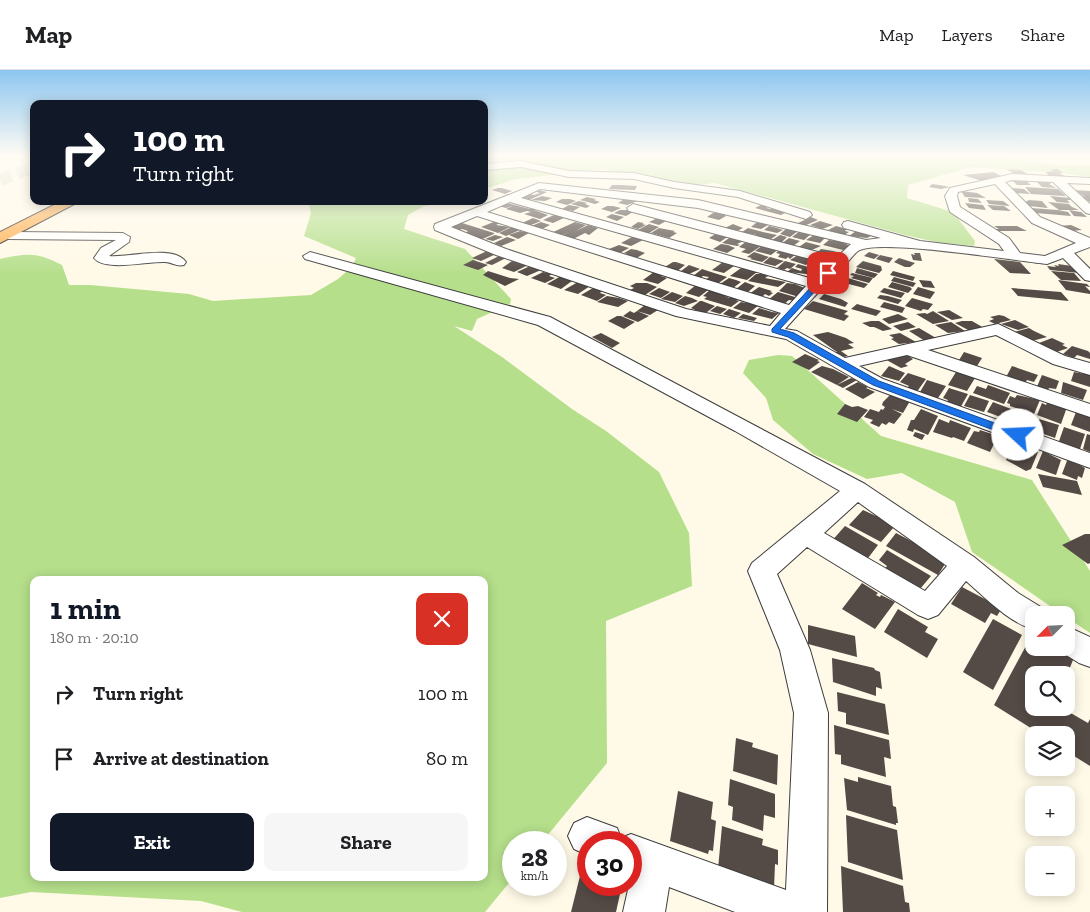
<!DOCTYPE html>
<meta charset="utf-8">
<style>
:root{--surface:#fff;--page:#f6f6f6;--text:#202124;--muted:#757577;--line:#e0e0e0;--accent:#111827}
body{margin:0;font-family:"Zilla Slab",serif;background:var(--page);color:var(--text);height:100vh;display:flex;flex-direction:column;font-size:19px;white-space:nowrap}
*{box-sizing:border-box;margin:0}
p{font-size:16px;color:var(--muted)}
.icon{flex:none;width:28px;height:28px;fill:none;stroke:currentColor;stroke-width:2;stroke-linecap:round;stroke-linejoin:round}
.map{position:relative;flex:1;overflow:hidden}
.sheet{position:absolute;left:30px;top:506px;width:458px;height:305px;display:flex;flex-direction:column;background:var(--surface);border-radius:10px;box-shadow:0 2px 12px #0003}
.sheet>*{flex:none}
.banner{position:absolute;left:30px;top:30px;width:458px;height:105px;border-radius:10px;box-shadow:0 2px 12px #0003;background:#111827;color:#fff;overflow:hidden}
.needle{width:32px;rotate:246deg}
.buttons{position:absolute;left:1025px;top:536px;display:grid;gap:10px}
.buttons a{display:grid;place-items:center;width:50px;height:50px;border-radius:10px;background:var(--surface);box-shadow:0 2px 12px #0003;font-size:25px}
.speed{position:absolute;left:502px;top:761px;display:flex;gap:10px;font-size:25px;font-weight:700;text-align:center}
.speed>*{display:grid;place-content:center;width:65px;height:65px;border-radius:50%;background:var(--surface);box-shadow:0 2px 12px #0003;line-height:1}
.speed small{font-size:12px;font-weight:400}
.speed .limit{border:8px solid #d22;background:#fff;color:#111}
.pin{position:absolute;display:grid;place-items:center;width:42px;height:42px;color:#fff;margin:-21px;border-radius:10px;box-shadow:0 2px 8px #0006}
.me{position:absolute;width:55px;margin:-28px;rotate:290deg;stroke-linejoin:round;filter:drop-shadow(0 0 4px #0008)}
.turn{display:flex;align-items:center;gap:18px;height:105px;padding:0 20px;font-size:22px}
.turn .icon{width:65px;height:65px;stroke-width:2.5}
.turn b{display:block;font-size:35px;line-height:42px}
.round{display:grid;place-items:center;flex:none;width:52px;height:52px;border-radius:10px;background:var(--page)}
.head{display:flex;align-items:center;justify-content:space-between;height:85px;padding:0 20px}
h1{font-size:30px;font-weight:800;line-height:38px;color:var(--accent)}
.cta{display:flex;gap:10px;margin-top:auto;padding:10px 20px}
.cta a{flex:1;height:58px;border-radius:10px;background:var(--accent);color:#fff;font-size:20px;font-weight:800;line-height:58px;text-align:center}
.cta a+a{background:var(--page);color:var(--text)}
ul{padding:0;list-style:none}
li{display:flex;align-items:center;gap:15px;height:65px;padding:0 20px}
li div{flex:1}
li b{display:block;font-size:19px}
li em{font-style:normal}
header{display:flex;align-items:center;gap:30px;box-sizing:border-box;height:70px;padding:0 25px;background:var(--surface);border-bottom:1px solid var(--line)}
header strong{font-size:24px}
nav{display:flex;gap:28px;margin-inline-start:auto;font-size:18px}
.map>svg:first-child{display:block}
</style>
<header>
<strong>Map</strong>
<nav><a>Map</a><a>Layers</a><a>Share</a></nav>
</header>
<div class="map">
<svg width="1090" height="842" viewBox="0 0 1090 842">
<rect width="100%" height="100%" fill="#fff9e7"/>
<path fill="#b5df8b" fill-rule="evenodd" d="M484 87H1002L1057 95H1090V107L1062 103 971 97 908 115 907 128 953 142 975 171 974 176 936 172 905 165 715 113 684 116 603 99 516 109 484 119Z
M308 131H453L424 136 408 145 404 159 465 179 511 229 510 234 477 249 472 261 454 256 502 287 572 339 606 361 659 402 689 463 692 516 606 551 607 693 542 772H514V807L485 842H242L201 831 31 822 0 828V189C27 183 37 182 62 195L69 215H90L189 224 213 231 311 225 338 209 352 197 356 188 304 166 311 143ZM34 510H484V808H34Z
M778 285 792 286 881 366 1032 410 1090 501V563L1066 547V545H1063L972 482 955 432 902 403 867 409 813 384 773 350 766 328 743 303 749 290Z"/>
<path fill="#544a46" d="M1006 99 1021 100 1031 106H1018Z
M1051 99H1058L1063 103H1059L1067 107H1051L1045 102 1054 101Z
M994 102 1001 106 982 111 963 105Z
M1012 110H1025L1031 115H1017Z
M1035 110 1048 111 1051 114H1049L1056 118 1042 117Z
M932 114 939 115 950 117 941 119 929 117Z
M612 115H621L637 116 635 120 609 119Z
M1025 117 1058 119 1066 126 1031 124Z
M498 118H502L512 121 505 124 492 120Z
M1012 118 1024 119 1030 124 1017 123Z
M538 120 547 122 529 130 522 127 529 124 534 125 540 123 534 121Z
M1074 120 1090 121V132L1085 129 1082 125 1085 126 1083 125 1079 124Z
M961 121 977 123 986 128 965 127Z
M542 126 552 128 545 131 531 130Z
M1050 126 1071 128 1074 130H1067L1070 133 1057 132Z
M587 127 596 129 594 130 600 132 595 134 580 130Z
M626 128 643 129 627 135 618 133Z
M968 128 978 129 982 133 969 132Z
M562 129H570L576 131 567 135 556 132Z
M986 130 1003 131 1010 136 989 134Z
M1029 130 1042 131 1048 138 1029 136 1025 132Z
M579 131 587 133 585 134 590 136 586 138 571 134Z
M1048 132 1069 134 1072 137 1079 140H1059Z
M507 133 530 139 534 138 537 139 534 140 548 145 540 149 524 144 531 142 527 141 520 143 506 139 512 136 506 138 498 136Z
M965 133 983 135 986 140 969 138Z
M763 134 770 136 766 138 771 139 775 137 786 140 782 142 785 143 781 145 755 138Z
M569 135 580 137 573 141 562 139Z
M987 135 1004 136 1011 141 993 140Z
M607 136H613L621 138 612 142 601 139Z
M1031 138 1058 140 1068 142 1071 146 1036 143Z
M620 140H627L633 142 626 146 614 143Z
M1069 140 1081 142 1087 147 1074 146Z
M713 143H723L726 146 719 150 707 147Z
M612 144 624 147 617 151 606 147Z
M554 145 564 148 553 153 543 150Z
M660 147 666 151 659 155 649 152Z
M811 147 818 150 804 156 796 154Z
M533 148 541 151 531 155 520 154Z
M496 151 501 153 496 155 510 157 498 163 481 157Z
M820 151 833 155 822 159 810 155Z
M459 152 494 163V164L480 170 473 167 479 164 473 167 464 164 468 161 462 159 456 162 447 157Z
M541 152 550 155 540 160 529 157Z
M575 152 586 155 576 161 588 155 598 158 589 165 585 163 571 170 561 166 569 162 560 166 551 163Z
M638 152 644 153 642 154 646 155 638 159 631 157Z
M756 153H761L768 155 761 159 751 157Z
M649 154 659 157 649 163 638 160Z
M733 154 743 158 735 162 723 159Z
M1071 155 1082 160 1072 161 1058 156Z
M514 156 522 159 506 166 499 163Z
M769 156 777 158 783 160 777 163 764 160Z
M836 156 847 159 845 161 849 162 844 165 828 160Z
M994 156H1017L1027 161H996L993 159H999Z
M659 158 675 161 673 162 677 163 669 168 651 163Z
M748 158 763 162 777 165 771 169 765 168 763 170 755 167 757 165 742 162Z
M787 158 798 161 790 167 780 164Z
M520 161 529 163 518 169 509 165Z
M800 161 811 164 804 170 792 167Z
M856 161 871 166 867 168 849 166Z
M717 163 730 165 720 172 709 168Z
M495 165 503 167 493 171 485 169Z
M780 165 787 167 781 173 772 170Z
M814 165 826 167 820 173 806 170Z
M732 166 746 170 737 174 740 175 737 176 722 173Z
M507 167 516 170 501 176 494 173Z
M632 167 643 170 631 176 621 173Z
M789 168 800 171 793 176 781 174Z
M748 170 761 176 749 184 741 182 746 179 739 177Z
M829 170 842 172 850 176 843 180 823 175Z
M806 172 821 176 807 182 796 179Z
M721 174 728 175 735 178 727 183 713 179Z
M619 175 629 178 618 184 610 182 613 180 609 179Z
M763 175 780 178 771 185 755 181Z
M631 179 637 180 645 183 635 189 623 186 627 184 624 183Z
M781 179 797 183 790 189 788 187 786 189 778 187 780 184 776 183Z
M821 179 833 181 841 183 836 188 816 184Z
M487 181 496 184 481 191 472 188Z
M754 182 769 187 762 192 750 189 752 188 747 187Z
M869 182 879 185 874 189 864 186Z
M914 183H920L922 191 913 190 911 184 915 185Z
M798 185 813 188 806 195 790 190Z
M880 185 893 188 889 193 876 189Z
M499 186 506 188 492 195 485 193Z
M770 187 784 191 775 196 763 193Z
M816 188 831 192 825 198 808 195Z
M899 188 915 193 910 197H905L894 192Z
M994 189 1020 192 1031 204 1010 203Z
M473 190 488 195 478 200 463 195Z
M512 191 521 193 528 195 514 202 502 198Z
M785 191 796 194 790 199 787 198 784 200 777 198Z
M863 191 881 196 882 200 879 203 856 197Z
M673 192H676L685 195 676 202 663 198Z
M723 192 734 196 724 203 712 200Z
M798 194 821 201 816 205 787 202 792 198 801 201 802 199 795 197Z
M1058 194 1072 196 1079 203 1050 200 1047 196 1056 197 1054 195 1059 196Z
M689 195 700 199 689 204 681 201Z
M530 196 541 200 527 206 517 202Z
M741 198 757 202 747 210 730 206Z
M857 198 878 204 874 208 855 203Z
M702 199 708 201 727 207 716 215 704 211 709 207 703 206 700 208 693 206Z
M488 201 510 208 519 209 505 216 483 205Z
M893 201 915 207 913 211 890 205Z
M1051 201 1074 203 1081 211 1061 210Z
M543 202 552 204 549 206 555 208 545 213 531 208Z
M654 202 663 205 661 206 667 208 658 214 643 210Z
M852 203 873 208 869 213 851 208 854 206 850 205Z
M756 204H762L768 206 765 208 786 212 778 217 748 211Z
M561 206 572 211 561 219 547 214Z
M894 207 916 213 913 217 891 211Z
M729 208 736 210 741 212 733 218 720 214Z
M848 208 868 214 864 218 845 213Z
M919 210 931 211 935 218 923 217Z
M1058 210 1087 214 1090 217 1085 216 1090 221V224L1066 220Z
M578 212 590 216 578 224 564 220Z
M745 212 755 216 748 222 736 219Z
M892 212 910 217 912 219 908 223 888 217Z
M636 213H647L657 217 645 225 630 220 634 218 630 216Z
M787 213 795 214 807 219 799 227 779 221Z
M696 215 708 220 699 227 686 223Z
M759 217 772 221 770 222 773 223 769 226 765 224 761 228 749 224Z
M918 217 935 222 930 229 913 224Z
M593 218 602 221 600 223 606 225 597 231 581 225Z
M659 218 670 222 661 228 649 224Z
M884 218 905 223 901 228 880 222Z
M1011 218 1061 222 1069 231 1018 226Z
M711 219 729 228 731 226 738 228 736 230 739 231 731 237 704 229 707 227 703 226Z
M672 222 683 226 675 232 661 229Z
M778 222 795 227 798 228 795 231 789 230 783 235 768 230Z
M824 224 841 229 848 233 845 237 819 229Z
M880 225 888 226 902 230 898 234 877 228Z
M607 226 619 228 628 231 618 237 597 232Z
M685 226 692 228 698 231 684 236 675 233Z
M912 228 933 234 928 240 923 239 921 241 905 236Z
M700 231H702L715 236 707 242 702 243 691 238Z
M749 231 759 235 749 243 733 238 741 232 746 233Z
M813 231 848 241 844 244 849 246 844 251 804 239Z
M884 232 899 236 905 238 902 243 880 237Z
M857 234 881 241 876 246 851 239Z
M645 235 658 240 650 245 637 241Z
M717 236 727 239 720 244 710 241Z
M759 238 772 242 779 243 772 249 752 244Z
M729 239 741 243 734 248 723 244Z
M949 240 963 248 952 250 937 242Z
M630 241 634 243 637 241 649 246 638 252 623 246Z
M933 241 949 251 933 254 916 244 925 243 927 244Z
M743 244 757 248 754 251 738 248Z
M898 244 908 249 889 254 882 249Z
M999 245 1004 246 1011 250 995 254 989 251 994 249 990 247Z
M617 246H621L635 252 624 259 608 251Z
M1015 250 1029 257 1018 260 1001 254Z
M871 251H879L892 259 883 261 874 257H870L862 253Z
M962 251H972L984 258 970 261 955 253Z
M908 252 916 257 901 261 893 256Z
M951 252 965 261 948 263 935 255Z
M919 258 936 268 925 271 909 261Z
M1029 258 1034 261 1047 267 1032 271 1014 262Z
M828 262 846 268 854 273 848 274 854 278 841 281 848 286 839 288 832 283 837 282 813 265Z
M601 263 620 273 612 278 592 267Z
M900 263 916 272 899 274 891 269 894 268 889 265Z
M1052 268 1065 274 1062 275 1068 278 1054 283 1039 273Z
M1072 276 1088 281 1090 283V289L1077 285 1074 288 1063 284Z
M964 282 982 288 974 301 956 295Z
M906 283 913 287H910L913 289 905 294 908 296 901 298 883 288Z
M805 284 819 290 817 291 820 292 809 300 792 292Z
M822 296 833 299 849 307 837 315 811 302Z
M889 296 905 303 899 311 881 306Z
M1012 296 1038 305 1034 312 1027 310 1024 315 1005 309Z
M956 302 975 308 967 321 948 315Z
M1074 302 1090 305V317L1071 311Z
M908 303 926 309 916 323 906 319 909 316 900 312Z
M1042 305 1059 311 1056 319 1049 318 1047 322 1036 319Z
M851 308 857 310 843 318 837 315Z
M927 310 946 316 936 331 920 322Z
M858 312 868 317 866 318 875 322 863 329 845 319Z
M1063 312 1087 320 1083 330 1061 323Z
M988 315 1010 323 1004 334 973 323 977 316 986 319Z
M949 318 968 324 959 340 945 335 948 330 943 328Z
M891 324 910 331 903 343 892 339 902 344 894 354 889 352 886 355 882 353 879 357 870 353 873 350 864 347 870 339 879 342 881 339 883 340 885 337 882 335 883 332Z
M970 325 989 331 984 342 964 336Z
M1017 325 1040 330 1034 344 1010 336V334L1007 333 1010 326 1015 328Z
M1048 331 1067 337 1061 354 1037 345 1042 333 1046 335Z
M993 332 1011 339 1006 349 987 342Z
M845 334 852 337 858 336 868 340 857 352 837 344Z
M921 339 938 346 928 365 914 359 913 362 907 360 911 350H914Z
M1014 340 1035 347 1031 358H1028L1009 352Z
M1076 342 1090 345V362L1071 355Z
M939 349 949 353 950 350 971 358 964 371 953 367 952 368 933 362Z
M1039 349 1059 355 1055 368 1035 361Z
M1064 357 1085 364 1079 382 1058 374Z
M980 360 998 366 990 382 967 373 974 361 979 362Z
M915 362 925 365 922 370 913 366Z
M1001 363 1019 369 1017 374 1038 382 1031 399 1026 401 1006 390 1008 385H1006L1008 381 1005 380 1010 372 999 368Z
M1087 364 1090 365V382L1083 379Z
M1043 381 1061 390 1056 405 1036 398Z
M1068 388 1085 398 1082 408 1078 406 1077 410 1062 404Z
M1038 404 1077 411 1082 425 1043 417Z
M863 440 876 446 877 445 894 457 881 472 849 455Z
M845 456 878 475 865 492 830 473Z
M896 463 936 484 934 487 945 494 938 505 886 476Z
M1085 464H1090V493L1088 494 1062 475Z
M887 480 931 506 920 519 882 502 887 496 879 490Z
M862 513 878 523 876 525 880 527 881 525 895 532 875 559 842 539Z
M962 517 1002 538 997 546 991 543 985 553 951 534Z
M898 539 928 557 925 562 938 569 927 588 884 562Z
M993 549 1022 565 993 620 963 602Z
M808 555 855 566 857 587 808 574Z
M1034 561V578H1062L1075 585 1067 605H1034V638H1062L1088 653 1090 649V696L1066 681V665H1042L994 635Z
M832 588 874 598 875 600 880 602 882 619 876 617V626L833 612Z
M837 622 885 634 889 665 846 654V643L838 641Z
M834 655 889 670 891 689 884 687 886 707 841 694V685L835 684Z
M736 668 753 673 752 677 778 685 777 715 733 701Z
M858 707 891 716 893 736 896 737 898 753H896V755L847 740 844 708 858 712Z
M730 709 775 724V748L764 745 763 761 732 750 733 737 728 735Z
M678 721 713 732 711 749 716 751 713 781 709 780 708 784 670 771Z
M846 745 897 760 903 810 848 792Z
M722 756 763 769 762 775 778 780V795L775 794 774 819 718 799Z
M584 790 589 792V815H622L616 842H571Z
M841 796 903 816 905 832 909 833 910 842H843Z"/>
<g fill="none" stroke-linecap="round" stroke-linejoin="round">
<path stroke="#dad5c6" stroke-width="12" stroke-dasharray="12 6" stroke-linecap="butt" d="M0 110 34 97"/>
<g stroke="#3d3d3d" stroke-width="2">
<path id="minor" d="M521 91 569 101 634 103 674 112 740 121 810 142 812 145 806 149 738 127 674 118 634 109 569 107 521 97 484 100V94Z
M1012 104 1090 108V114L1067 113 1090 134V144L1086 143 1053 112 1012 110 1005 112 1040 147 1090 168V177L1074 183 1090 199V211L1085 210 1063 188 1047 194C1016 191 878 168 858 181 853 185 849 191 845 195 824 215 805 237 785 259L797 261 845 288 998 254 1065 286 1090 293V305L1053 294 996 265 928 280 1090 334V347L907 285 859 296 883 309 1090 383V398L869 317 786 269 676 246 496 185 435 160 434 157 435 154 539 113 698 130 866 170 881 168 844 158 842 155 844 152 848 151 920 171 1004 181 999 174 950 142 945 126 950 118ZM995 114 1032 153 1076 173 1045 186 1020 183 1009 168 960 137 957 126 958 122ZM540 119 698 138 851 174 837 187 633 134 627 138 629 141 829 194 813 209 521 128ZM510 132 806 216 789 235 487 142ZM477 146 781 243 770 256 686 239 506 179 451 157Z
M13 162 123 163 130 167 129 172 109 186C129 188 173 174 186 192L184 195C176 197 172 192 165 192 148 191 105 202 94 188L101 178 116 170 8 169 6 166Z
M310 182 550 247 865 414 974 487 1018 523 1044 539 1047 545H1034V560C1007 551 987 529 966 511L938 545 928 549 918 545 807 477 777 504 810 580 828 643 827 842H735L669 817 665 842H623L629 815H631V772H589V786L574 779 568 766 574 753 587 747 617 758 621 768 631 764 786 820 794 643 780 580 748 501 752 493 840 421 735 361 538 255 305 189 303 186ZM858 432 947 496 925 521 824 463Z
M1066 556 1090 567V597L1079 593 1055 578H1066Z"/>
</g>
<g stroke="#1b1b1b" stroke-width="2">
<path id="trunk" d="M62 131H80L0 173V162Z"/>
</g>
<use href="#minor" fill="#fff" fill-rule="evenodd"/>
<use href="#trunk" fill="#ffae4e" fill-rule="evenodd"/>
</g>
<linearGradient id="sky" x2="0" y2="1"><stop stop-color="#8dc6f0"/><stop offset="0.42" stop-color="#fffcf4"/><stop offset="1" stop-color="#fffcf4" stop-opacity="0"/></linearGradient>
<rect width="1090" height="205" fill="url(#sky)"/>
<path fill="#1a73e8" stroke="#114b97" d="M826 201 832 203 780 259 794 263 879 311 1022 363 1024 365 1022 368H1015L873 315 788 267 772 262V259Z"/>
</svg>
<div class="buttons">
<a><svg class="needle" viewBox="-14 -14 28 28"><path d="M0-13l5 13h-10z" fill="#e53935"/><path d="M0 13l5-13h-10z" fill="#757577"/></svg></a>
<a><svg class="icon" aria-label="search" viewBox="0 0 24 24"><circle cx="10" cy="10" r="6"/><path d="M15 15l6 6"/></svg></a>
<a><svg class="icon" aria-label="layers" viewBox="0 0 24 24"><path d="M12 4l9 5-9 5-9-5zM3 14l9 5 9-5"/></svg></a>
<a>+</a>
<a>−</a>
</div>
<div class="speed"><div>28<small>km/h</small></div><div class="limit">30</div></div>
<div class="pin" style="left:828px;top:203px;background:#d93025"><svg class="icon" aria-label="arrive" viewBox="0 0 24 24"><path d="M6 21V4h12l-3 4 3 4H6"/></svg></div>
<svg class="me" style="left:1018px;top:365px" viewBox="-20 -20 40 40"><circle r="19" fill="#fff"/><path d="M0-13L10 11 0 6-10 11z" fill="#1a73e8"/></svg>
<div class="banner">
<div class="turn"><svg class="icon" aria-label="right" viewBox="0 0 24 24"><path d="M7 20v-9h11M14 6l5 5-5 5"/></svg><div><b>100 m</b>Turn right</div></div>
</div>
<section class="sheet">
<div class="head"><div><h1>1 min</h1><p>180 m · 20:10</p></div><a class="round" style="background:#d93025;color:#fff"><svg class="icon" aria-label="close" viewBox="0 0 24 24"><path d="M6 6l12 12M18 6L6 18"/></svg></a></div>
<ul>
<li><svg class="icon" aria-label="right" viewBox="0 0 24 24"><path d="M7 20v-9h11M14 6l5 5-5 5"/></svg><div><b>Turn right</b></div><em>100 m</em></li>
<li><svg class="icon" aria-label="arrive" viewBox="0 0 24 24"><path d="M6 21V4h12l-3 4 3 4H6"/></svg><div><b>Arrive at destination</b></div><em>80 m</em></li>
</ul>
<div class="cta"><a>Exit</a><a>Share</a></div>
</section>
</div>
